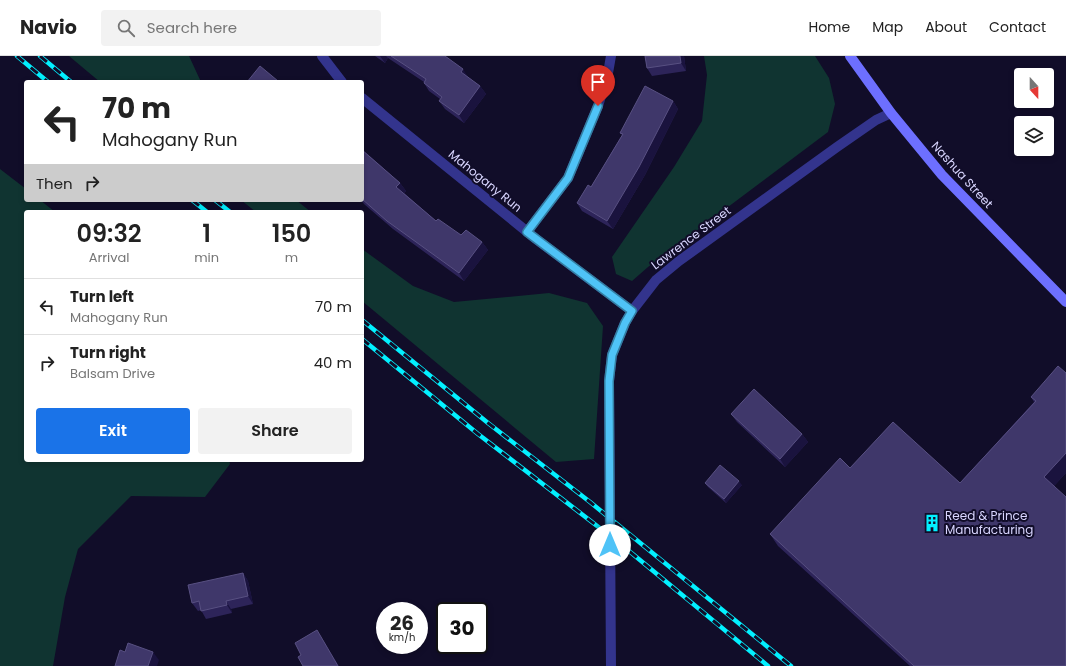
<!DOCTYPE html>
<style>
:root{--surface:#fff;--page:#f2f2f2;--text:#222;--muted:#767676;--line:#e0e0e0;--accent:#1a73e8}
body{margin:0;font-family:Poppins,sans-serif;background:var(--page);color:var(--text);height:100vh;display:flex;flex-direction:column;font-size:15px;white-space:nowrap}
*{box-sizing:border-box;margin:0}
p{font-size:13px;color:var(--muted)}
.icon{flex:none;width:22px;height:22px;fill:none;stroke:currentColor;stroke-width:2;stroke-linecap:round;stroke-linejoin:round}
.map{position:relative;flex:1;overflow:hidden}
.panel{position:absolute;left:24px;top:154px;width:340px;height:252px;display:flex;flex-direction:column;background:var(--surface);border-radius:4px;box-shadow:0 2px 6px #0003}
.panel>*{flex:none}
.guide{position:absolute;left:24px;top:24px;width:340px;height:122px;border-radius:4px;box-shadow:0 2px 6px #0003;background:#fff;color:var(--text);overflow:hidden}
.needle{width:26px;rotate:159deg}
.tools{position:absolute;left:1014px;top:12px;display:grid;gap:8px}
.tools a{display:grid;place-items:center;width:40px;height:40px;border-radius:4px;background:var(--surface);box-shadow:0 2px 6px #0003;font-size:20px}
.speed{position:absolute;left:376px;top:546px;display:flex;gap:8px;font-size:20px;font-weight:700;text-align:center}
.speed>*{display:grid;place-content:center;width:52px;height:52px;border-radius:50%;background:var(--surface);box-shadow:0 2px 6px #0003;line-height:1}
.speed small{font-size:10px;font-weight:400}
.speed .limit{border:2px solid #111;border-radius:6px;background:#fff;color:#111}
.pin{position:absolute;display:grid;place-items:center;width:34px;height:34px;color:#fff;margin:-41px -17px;border-radius:50% 50% 50% 0;rotate:-45deg;box-shadow:0 0 4px #0007}
.pin .icon{rotate:45deg}
.me{position:absolute;width:44px;margin:-22px;rotate:0deg;stroke-linejoin:round;filter:drop-shadow(0 0 3px #0008)}
.turn{display:flex;align-items:center;gap:14px;height:84px;padding:0 12px;font-size:18px}
.turn .icon{width:52px;height:52px;stroke-width:2.5}
.turn b{display:block;font-size:28px;line-height:34px}
.then{display:flex;align-items:center;height:38px;padding:0 12px;background:#0003;gap:8px;font-size:15px}
.eta{display:flex;justify-content:space-evenly;align-items:center;height:68px;text-align:center}
.eta b{font-size:24px;font-weight:600;line-height:28px}
.action{display:flex;gap:8px;margin-top:auto;padding:8px 12px}
.action a{flex:1;height:46px;border-radius:4px;background:var(--accent);color:#fff;font-size:16px;font-weight:600;line-height:46px;text-align:center}
.action a+a{background:var(--page);color:var(--text)}
ul{padding:0;list-style:none}
li{display:flex;align-items:center;gap:12px;height:56px;padding:0 12px;border-top:1px solid var(--line)}
li div{flex:1}
li b{display:block;font-size:15px}
li em{font-style:normal}
header{display:flex;align-items:center;gap:24px;box-sizing:border-box;height:56px;padding:0 20px;background:var(--surface);border-bottom:1px solid var(--line)}
header strong{font-size:19px}
nav{display:flex;gap:22px;margin-inline-start:auto;font-size:14px}
.search{width:280px;height:36px;background:var(--page);display:flex;align-items:center;gap:10px;box-sizing:border-box;padding:0 14px;border-radius:4px;color:var(--muted);font-size:15px}
.map>svg:first-child{display:block}
</style>
<header>
<strong>Navio</strong>
<div class="search"><svg class="icon" aria-label="search" viewBox="0 0 24 24"><circle cx="10" cy="10" r="6"/><path d="M15 15l6 6"/></svg>Search here</div>
<nav><a>Home</a><a>Map</a><a>About</a><a>Contact</a></nav>
</header>
<div class="map">
<svg width="1066" height="610" viewBox="0 0 1066 610">
<rect width="100%" height="100%" fill="#110d29"/>
<path fill="#103431" d="M69 0H189L201 26H100Z
M704 0H815L829 22 835 48 828 76 648 211 632 225 616 218 612 201 674 111 702 65 707 19Z
M0 113 26 133V144H40L55 156H26V404H229L230 408 205 441 131 440 78 493 65 541 53 610H0Z
M241 144H296L311 156H256Z
M362 193 413 230 454 246 549 237 587 247 603 270 594 403 556 406 362 245Z"/>
<g fill="none" stroke-linecap="round" stroke-linejoin="round">
<path stroke="#33348d" stroke-width="10" d="M322 0 342 26
M362 42 536 183 632 255
M527 176 568 122 598 50 608 17 611 0
M611 610 609 325 612 299 625 267 632 255 656 224 679 205 837 91 876 64 891 57"/>
<path stroke="#6d6fff" stroke-width="10" d="M850 0 891 57 942 119 1066 246"/>
<g stroke="#02f0ff" stroke-width="4.5">
<path id="rail" d="M17 0 48 26
M40 0 71 26
M192 144 207 156
M215 144 230 156
M362 264 488 367 590 446 791 610
M362 283 478 378 623 490 768 610"/>
</g>
<use href="#rail" stroke="#110d29" stroke-width="3" stroke-dasharray="9" stroke-linecap="butt"/>
</g>
<path fill="#2d2459" d="M375 0H445L468 21 480 30 486 38 464 67 445 53 439 45 440 43 429 35 424 27V26L388 2 385 7Z
M645 0H684L686 15 652 20 647 12Z
M673 45 678 53 645 119 613 173 582 155 577 147 591 131 622 79 620 77Z
M362 93 364 95 400 127 406 135 404 137 436 165 461 179 482 186 488 194 464 225 393 173 364 148 361 144H362Z
M1066 317V417L1054 430 1066 610H910L778 490 770 478 850 412 960 427 1034 346 1031 341Z
M731 358 802 378 808 386 785 411 737 366Z
M705 427 742 429 726 447 708 431Z
M243 517 248 525 253 548 231 553 232 557 206 563 201 554 198 555 192 547Z"/>
<path fill="#1a133e" d="M380 0H386L388 2 385 7Z
M680 0H684L686 15 681 7Z
M463 13 468 21 466 24 461 16Z
M480 30 486 38 464 67 459 59Z
M673 45 678 53 645 119 613 173 607 165Z
M400 127 406 135 402 139 396 131Z
M482 186 488 194 464 225 459 217Z
M802 378 808 386 785 411 780 403Z
M1066 397V417L1052 432 1044 421Z
M739 425 742 429 726 447 724 443Z
M243 517 248 525 253 548 248 540Z
M226 545 231 553 232 557 227 549Z
M317 574 322 582 339 610H338Z
M153 596 159 604 157 610H148Z"/>
<path fill="#3f376a" stroke="#585082" d="M391 0H445L463 13 461 16 480 30 459 59 439 45 442 41 424 27 426 23Z
M645 0H680L681 7 647 12Z
M260 10 278 25V26H247Z
M645 30 673 45 639 111 607 165 577 147 588 129 591 131 623 78 620 77Z
M362 94 400 127 396 131 436 165 438 163 461 179 466 174 482 186 459 217 387 165 362 143Z
M1058 310 1066 317V397L1044 421 1066 441V610H914L770 478 840 402 850 412 893 366 960 427 1036 345 1031 341Z
M754 333 802 378 780 403 731 358Z
M720 409 739 425 724 443 705 427Z
M243 517 248 540 226 545 227 549 201 555 199 545 192 547 188 529Z
M317 574 338 610H303L298 601 301 599 295 587Z
M128 587 153 596 148 610H115L120 594 125 596Z"/>
<g fill="none" stroke-linecap="round" stroke-linejoin="round">
<g stroke="#337fa1" stroke-width="10">
<path id="route" d="M598 50 568 122 527 176 632 255 625 267 612 299 609 325 610 489"/>
</g>
<use href="#route" stroke="#4fc3f7" stroke-width="7"/>
</g>
<defs>
<g id="building-bare" transform="scale(1.38)"><path d="M-4-6H4V6H1V3H-1V6H-4ZM-2.5-4.3h1.7v1.8h-1.7ZM.8-4.3h1.7v1.8H.8ZM-2.5-1h1.7V.8h-1.7ZM.8-1h1.7V.8H.8Z" fill="#02f0ff" stroke="#110d29" stroke-width="2.5" paint-order="stroke"/></g>
</defs>
<g fill-rule="evenodd">
<use href="#building-bare" x="932" y="467"/>
</g>
<g text-anchor="middle" stroke-width="4" stroke-linejoin="round" paint-order="stroke">
<g font-size="12" fill="#d9d6ff" stroke="#110d29">
<text transform="translate(962 119) rotate(48)" y="4">Nashua Street</text>
<text transform="translate(485 125) rotate(39)" y="4">Mahogany Run</text>
<text transform="translate(691 182) rotate(-37)" y="4">Lawrence Street</text>
</g>
<g font-size="12" fill="#d9d6ff" stroke="#110d29" text-anchor="start">
<text x="945" y="464">Reed &amp; Prince<tspan x="945" dy="14">Manufacturing</tspan></text>
</g>
</g>
</svg>
<div class="tools">
<a><svg class="needle" viewBox="-14 -14 28 28"><path d="M0-13l5 13h-10z" fill="#e53935"/><path d="M0 13l5-13h-10z" fill="#767676"/></svg></a>
<a><svg class="icon" aria-label="layers" viewBox="0 0 24 24"><path d="M12 4l9 5-9 5-9-5zM3 14l9 5 9-5"/></svg></a>
</div>
<div class="speed"><div>26<small>km/h</small></div><div class="limit">30</div></div>
<div class="pin" style="left:598px;top:50px;background:#d93025"><svg class="icon" aria-label="arrive" viewBox="0 0 24 24"><path d="M6 21V4h12l-3 4 3 4H6"/></svg></div>
<svg class="me" style="left:610px;top:489px" viewBox="-20 -20 40 40"><circle r="19" fill="#fff"/><path d="M0-13L10 11 0 6-10 11z" fill="#4fc3f7"/></svg>
<div class="guide">
<div class="turn"><svg class="icon" aria-label="left" viewBox="0 0 24 24"><path d="M17 20v-9H6M10 6l-5 5 5 5"/></svg><div><b>70 m</b>Mahogany Run</div></div>
<div class="then">Then<svg class="icon" aria-label="right" viewBox="0 0 24 24"><path d="M7 20v-9h11M14 6l5 5-5 5"/></svg></div>
</div>
<section class="panel">
<div class="eta">
<div><b>09:32</b><p>Arrival</p></div>
<div><b>1</b><p>min</p></div>
<div><b>150</b><p>m</p></div>
</div>
<ul>
<li><svg class="icon" aria-label="left" viewBox="0 0 24 24"><path d="M17 20v-9H6M10 6l-5 5 5 5"/></svg><div><b>Turn left</b><p>Mahogany Run</p></div><em>70 m</em></li>
<li><svg class="icon" aria-label="right" viewBox="0 0 24 24"><path d="M7 20v-9h11M14 6l5 5-5 5"/></svg><div><b>Turn right</b><p>Balsam Drive</p></div><em>40 m</em></li>
</ul>
<div class="action"><a>Exit</a><a>Share</a></div>
</section>
</div>
